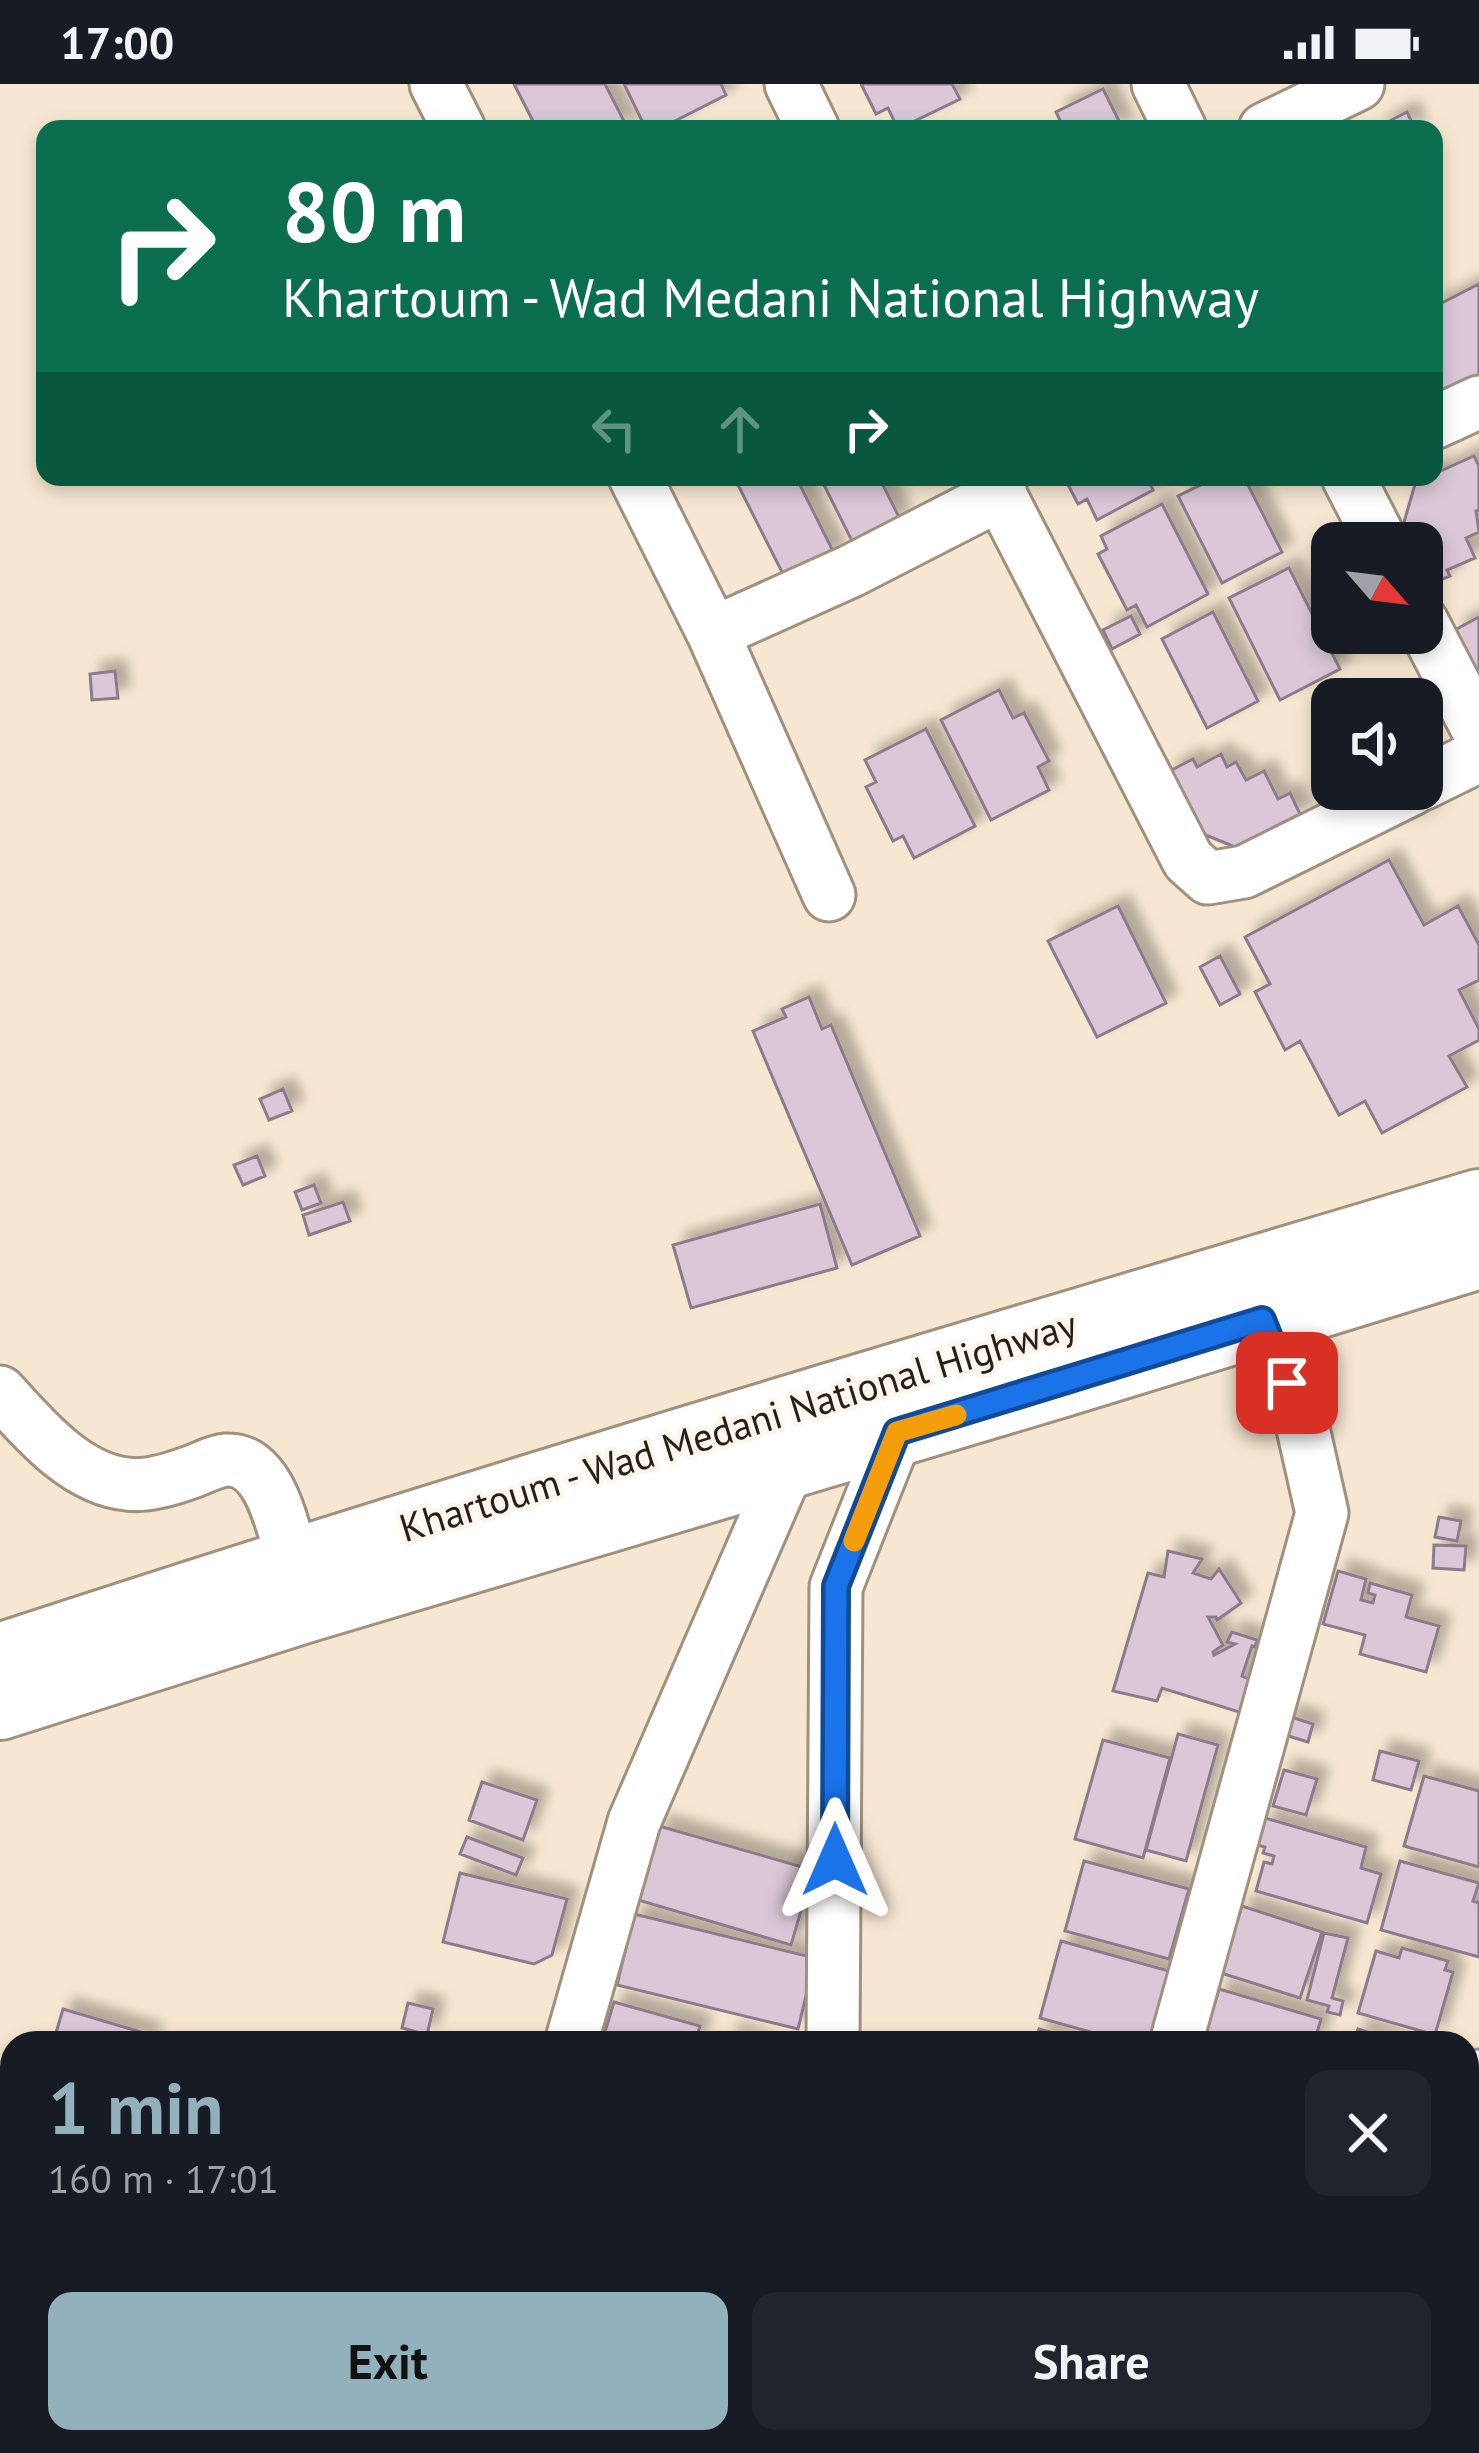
<!DOCTYPE html>
<meta charset="utf-8">
<style>
:root{--surface:#171b24;--page:#20242c;--text:#f1f3f6;--muted:#9ea1a6;--accent:#93b1bc}
body{margin:0;font-family:"PT Sans",sans-serif;background:var(--page);color:var(--text);height:100vh;display:flex;flex-direction:column;font-size:45px;white-space:nowrap}
*{box-sizing:border-box;margin:0}
p{font-size:39px;color:var(--muted)}
.icon{flex:none;width:66px;height:66px;fill:none;stroke:currentColor;stroke-width:2;stroke-linecap:round;stroke-linejoin:round}
.map{position:relative;flex:1;overflow:hidden}
.panel{position:absolute;left:0px;top:1947px;width:1479px;height:423px;display:flex;flex-direction:column;background:var(--surface);border-radius:36px 36px 0 0;box-shadow:0 6px 18px #0003}
.panel>*{flex:none}
.banner{position:absolute;left:36px;top:36px;width:1407px;height:366px;border-radius:24px;box-shadow:0 6px 18px #0003;background:#0b6e4f;color:#fff;overflow:hidden}
.needle{width:78px;rotate:118deg}
.controls{position:absolute;left:1311px;top:438px;display:grid;gap:24px}
.controls a{display:grid;place-items:center;width:132px;height:132px;border-radius:24px;background:var(--surface);box-shadow:0 6px 18px #0003;font-size:60px}
.pin{position:absolute;display:grid;place-items:center;width:102px;height:102px;color:#fff;margin:-51px;border-radius:24px;box-shadow:0 6px 18px #0006}
.me{position:absolute;width:132px;margin:-66px;rotate:0deg;stroke-linejoin:round;filter:drop-shadow(0 0 9px #0008)}
.turn{display:flex;align-items:center;gap:42px;height:252px;padding:0 48px;font-size:54px}
.turn .icon{width:156px;height:156px;stroke-width:2.5}
.turn b{display:block;font-size:84px;line-height:102px}
.lanes{display:flex;align-items:center;height:114px;padding:0 48px;background:#0003;justify-content:center;gap:60px;direction:ltr}
.lanes .off{opacity:.35}
.round{display:grid;place-items:center;flex:none;width:126px;height:126px;border-radius:24px;background:var(--page)}
.headline{display:flex;align-items:center;justify-content:space-between;height:204px;padding:0 48px}
h1{font-size:72px;font-weight:600;line-height:90px;color:var(--accent)}
.primary-button{display:flex;gap:24px;margin-top:auto;padding:24px 48px}
.primary-button a{flex:1;height:138px;border-radius:24px;background:var(--accent);color:#111;font-size:48px;font-weight:600;line-height:138px;text-align:center}
.primary-button a+a{background:var(--page);color:var(--text)}
.status{display:flex;justify-content:space-between;align-items:center;height:84px;padding:0 60px;background:var(--surface);direction:ltr}
.status svg{height:33px;fill:currentColor}
.map>svg:first-child{display:block}
</style>
<div class="status"><b>17:00</b><svg viewBox="0 0 49 12"><path d="M0 12V9h3v3zM5 12V6h3v6zM10 12V3h3v9zM15 12V0h3v12zM26 1h20v11H26zM47 4h2v5h-2z"/></svg></div>
<div class="map">
<svg width="1479" height="2369" viewBox="0 0 1479 2369">
<defs>
<filter id="shadow"><feDropShadow dx="11" dy="-11" stdDeviation="6" flood-color="#0004"/></filter>
</defs>
<rect width="100%" height="100%" fill="#f7e7d2"/>
<path fill="#dbc7d8" stroke="#8d7a8a" stroke-width="3" filter="url(#shadow)" d="M514 0H605L628 45H537Z
M624 0H721L726 11 659 45H646Z
M861 0H952L960 15 898 45 888 24 876 30Z
M1103 5 1123 45H1064L1056 28Z
M1407 28 1415 45H1374Z
M1479 200V292L1434 315V223Z
M1474 372 1479 382V426L1476 427 1479 448 1466 454 1475 474 1447 486 1450 492 1428 501 1422 488V459H1408L1402 445 1416 397 1434 393V390Z
M734 393H796L835 471 786 496Z
M820 393H879L900 435 853 459Z
M1064 393H1147L1153 406 1097 436 1087 415 1078 420Z
M1217 393H1244L1282 468 1222 499 1178 412Z
M1162 420 1208 510 1147 543 1136 521 1127 526 1098 470 1107 465 1101 452Z
M1289 484 1340 585 1280 616 1229 514Z
M1213 528 1258 617 1207 644 1162 555Z
M1131 532 1140 550 1112 565 1103 546Z
M1479 533V598L1453 547Z
M115 587 118 614 92 616 90 590Z
M999 606 1013 634 1024 629 1049 677 1038 683 1049 706 991 736 941 636Z
M926 645 975 742 914 774 903 752 893 757 866 703 876 698 865 676Z
M1221 670 1227 683 1236 678 1246 696 1264 687 1278 715 1290 709 1300 730 1235 763 1196 747 1166 689 1193 675 1197 683Z
M1389 776 1424 841 1458 822 1479 861V896L1459 906 1479 945V956L1449 972 1467 1003 1382 1049 1365 1017 1339 1031 1300 957 1285 966 1255 908 1270 900 1245 853Z
M1118 822 1166 919 1097 953 1048 857Z
M1220 872 1240 910 1220 921 1200 883Z
M809 913 822 945 831 941 920 1152 852 1181 753 947 786 933 782 925Z
M283 1005 292 1027 269 1036 260 1015Z
M257 1072 265 1092 243 1101 234 1081Z
M314 1101 321 1119 302 1126 295 1108Z
M343 1118 350 1137 309 1151 303 1131Z
M820 1120 837 1184 691 1224 673 1161Z
M1439 1433 1461 1437 1457 1457 1435 1453Z
M1434 1461 1466 1462 1464 1486 1433 1484Z
M1168 1467 1202 1475 1193 1489 1211 1495 1219 1485 1241 1519 1217 1536 1216 1533H1208L1223 1561 1213 1568 1214 1571 1235 1560 1227 1558 1232 1548 1257 1556 1255 1563 1252 1562 1242 1592 1253 1597 1242 1629 1162 1604 1157 1617 1113 1607 1148 1489 1164 1493Z
M1338 1487 1366 1495 1361 1516 1373 1519 1375 1511 1368 1509 1370 1499 1412 1511 1406 1533 1439 1542 1426 1588 1360 1570 1365 1551 1323 1540Z
M1288 1632 1313 1640 1308 1658 1282 1650Z
M1178 1650 1218 1661 1186 1777 1146 1766Z
M1103 1656 1170 1674 1143 1774 1075 1755Z
M1380 1667 1419 1677 1411 1706 1373 1696Z
M1284 1686 1317 1695 1306 1731 1273 1722Z
M1424 1692 1479 1707V1783L1404 1762Z
M482 1698 537 1716 523 1756 469 1736Z
M1265 1734 1366 1763 1361 1784 1381 1790 1367 1839 1256 1807 1264 1778 1272 1780 1274 1772 1263 1769 1265 1763 1257 1761Z
M659 1742 813 1786 791 1861 638 1816Z
M467 1753 523 1774 516 1791 460 1770Z
M1084 1777 1189 1805 1169 1875 1065 1847Z
M1400 1777 1479 1799 1473 1817 1479 1819V1873L1381 1846Z
M460 1789 567 1815 552 1871 534 1880 443 1858Z
M1242 1822 1322 1848 1300 1914 1221 1889Z
M634 1830 815 1874 798 1945 617 1901Z
M1324 1849 1348 1854 1332 1914 1343 1917 1340 1931 1327 1928 1329 1922 1307 1916Z
M1061 1857 1169 1887 1149 1959H1130L1040 1934Z
M1402 1864 1448 1877 1445 1886 1453 1888 1435 1951 1358 1929 1376 1867 1399 1874Z
M1219 1905 1321 1935 1314 1959H1203Z
M614 1918 700 1942 695 1959H623L624 1956 604 1951Z
M408 1919 433 1925 427 1951 402 1944Z
M63 1925 151 1951 148 1959H53Z
M1039 1945 1090 1959H1035Z
M1358 1945 1401 1959H1353Z
M729 1950 763 1959H727Z
M1467 2150 1479 2153V2250L1467 2246Z
M1467 2317 1479 2320V2369H1400L1403 2358H1467Z
M488 2358H588L610 2364 608 2369H485Z
M641 2358H754L751 2369H670L641 2361Z
M1171 2358H1215L1212 2369H1197L1170 2361Z
M1257 2358H1352L1350 2369H1301Z"/>
<g fill="none" stroke-linecap="round" stroke-linejoin="round">
<g stroke="#a0917e" stroke-width="57">
<path id="minor" d="M436 0 459 45
M791 0 813 45
M1158 0 1180 45
M1265 45 1358 0
M1434 339 1479 318
M635 393 713 549 829 811
M991 393 1188 776 1208 794 1244 788 1412 705
M1348 393 1382 459
M1422 538 1479 648
M713 549 851 487 1001 410
M1422 700 1479 672
M0 1308C33 1344 75 1395 127 1400 147 1403 172 1395 191 1388 202 1384 215 1377 226 1376 271 1373 283 1446 293 1478
M571 1959 634 1738 789 1381
M833 1959 836 1503 897 1349
M1176 1959 1322 1429 1300 1331 1261 1236
M1467 2034 1479 1992
M0 2055 12 2207
M1467 2283 1479 2286
M24 2358 25 2369
M830 2358V2369
M1029 2358 1062 2367
M457 2369 460 2358
M1372 2369 1375 2358"/>
</g>
<g stroke="#a0917e" stroke-width="72">
<path id="highway" d="M0 1573C490 1412 985 1266 1479 1119
M0 1622 305 1525 1063 1299 1479 1171"/>
</g>
<use href="#minor" stroke="#fff" stroke-width="51"/>
<use href="#highway" stroke="#fff" stroke-width="66"/>
</g>
<g fill="none" stroke-linecap="round" stroke-linejoin="round">
<g stroke="#114b97" stroke-width="30">
<path id="route" d="M835 1776 836 1502 897 1348 1262 1236 1287 1299"/>
</g>
<use href="#route" stroke="#1a73e8" stroke-width="21"/>
<path stroke="#f59e0b" stroke-width="21" d="M854 1457 897 1348 956 1331"/>
</g>
<g text-anchor="middle" stroke-width="9" stroke-linejoin="round" paint-order="stroke">
<g font-size="39" fill="#251f17" stroke="#fcf6ee">
<text transform="translate(738 1342) rotate(-17)" y="14">Khartoum - Wad Medani National Highway</text>
</g>
</g>
</svg>
<div class="controls">
<a><svg class="needle" viewBox="-14 -14 28 28"><path d="M0-13l5 13h-10z" fill="#e53935"/><path d="M0 13l5-13h-10z" fill="#9ea1a6"/></svg></a>
<a><svg class="icon" aria-label="sound" viewBox="0 0 24 24"><path d="M4 9h4l5-4v14l-5-4H4zM17 9q2 3 0 6"/></svg></a>
</div>
<div class="pin" style="left:1287px;top:1299px;background:#d93025"><svg class="icon" aria-label="arrive" viewBox="0 0 24 24"><path d="M6 21V4h12l-3 4 3 4H6"/></svg></div>
<svg class="me" style="left:835px;top:1776px" viewBox="-20 -20 40 40"><path d="M0-17L14 15 0 8-14 15z" fill="#1a73e8" stroke="#fff" stroke-width="4"/></svg>
<div class="banner">
<div class="turn"><svg class="icon" aria-label="right" viewBox="0 0 24 24"><path d="M7 20v-9h11M14 6l5 5-5 5"/></svg><div><b>80 m</b>Khartoum - Wad Medani National Highway</div></div>
<div class="lanes"><svg class="icon off" aria-label="left" viewBox="0 0 24 24"><path d="M17 20v-9H6M10 6l-5 5 5 5"/></svg><svg class="icon off" aria-label="ahead" viewBox="0 0 24 24"><path d="M12 20V5M6 11l6-6 6 6"/></svg><svg class="icon" aria-label="right" viewBox="0 0 24 24"><path d="M7 20v-9h11M14 6l5 5-5 5"/></svg></div>
</div>
<section class="panel">
<div class="headline"><div><h1>1 min</h1><p>160 m · 17:01</p></div><a class="round"><svg class="icon" aria-label="close" viewBox="0 0 24 24"><path d="M6 6l12 12M18 6L6 18"/></svg></a></div>
<div class="primary-button"><a>Exit</a><a>Share</a></div>
</section>
</div>
